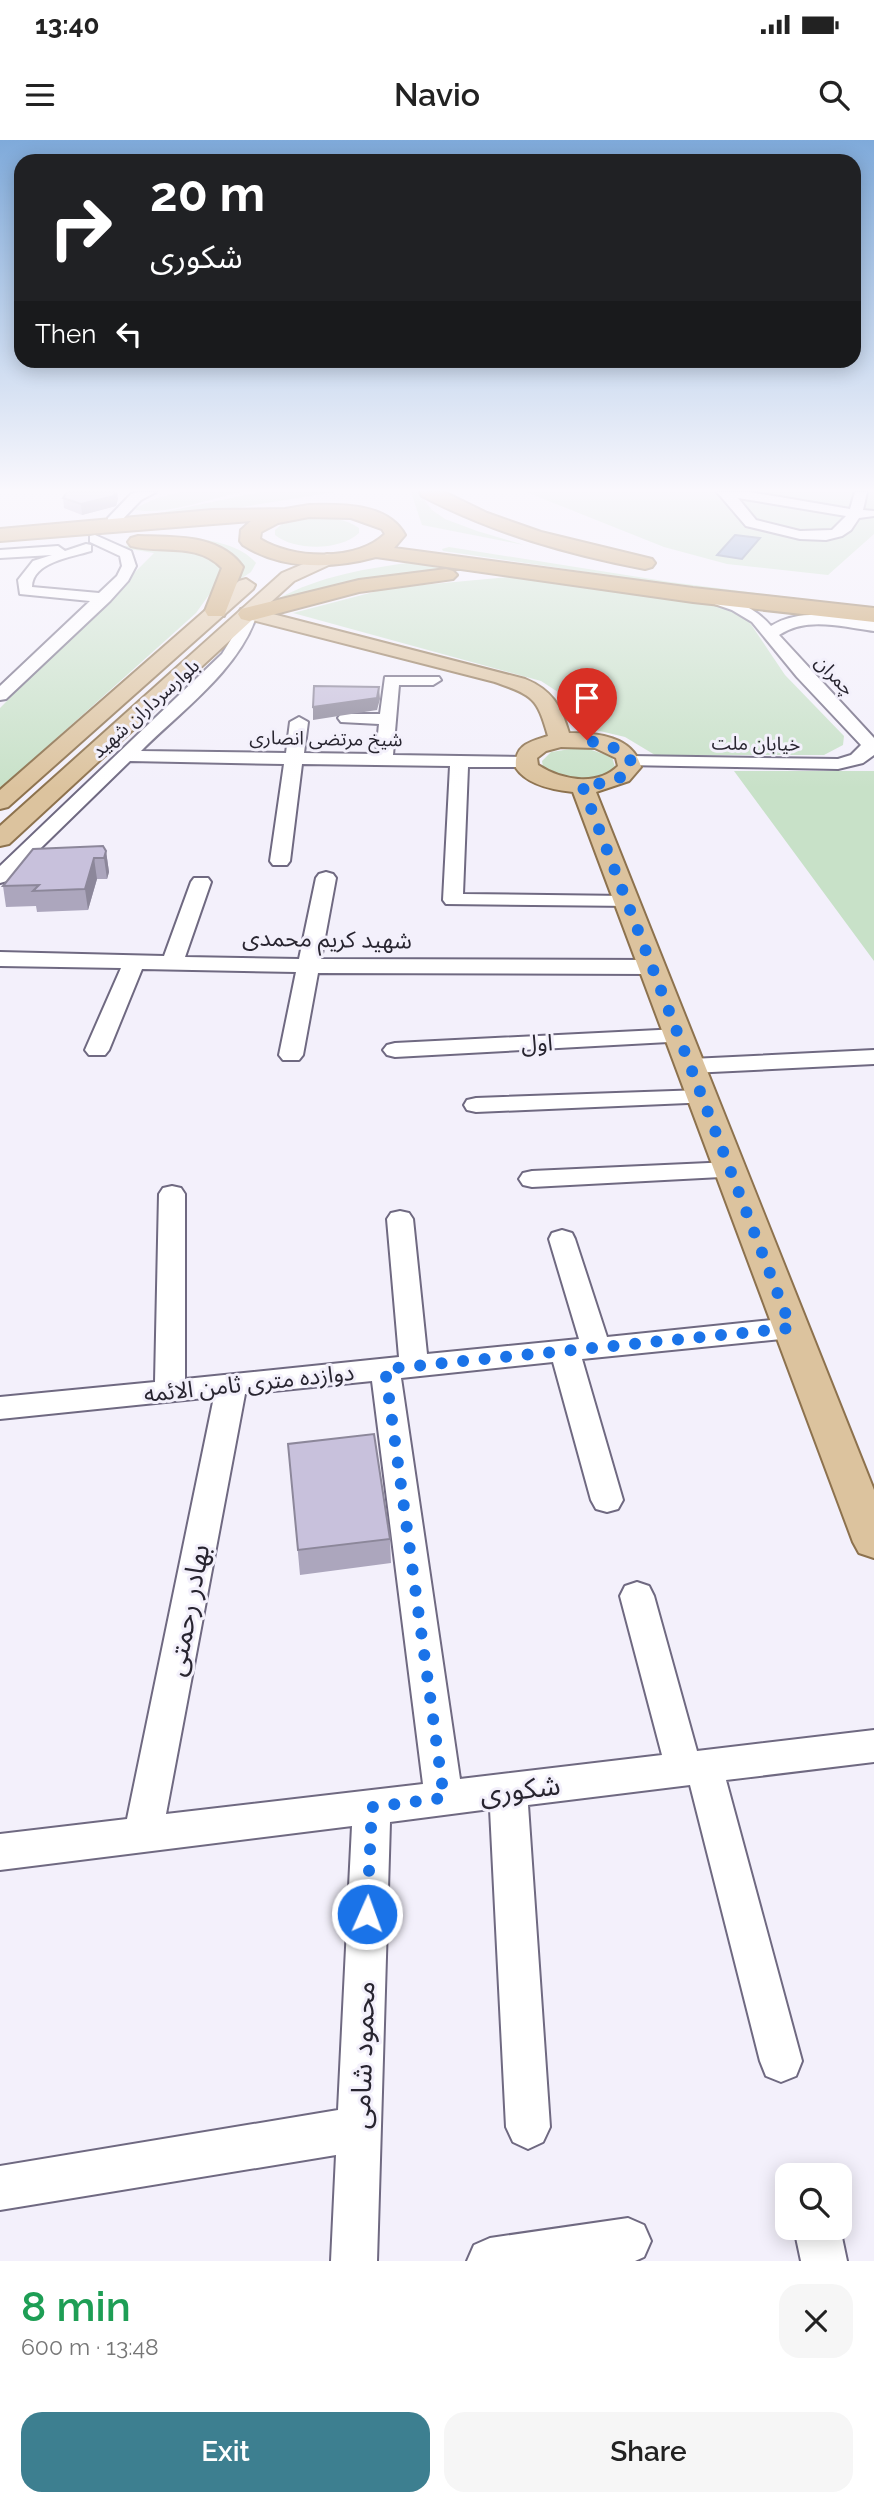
<!DOCTYPE html>
<meta charset="utf-8">
<style>
:root{--surface:#fff;--page:#f6f6f6;--text:#222;--muted:#767676;--accent:#3d7f90}
body{margin:0;font-family:Raleway,"Noto Sans Arabic",sans-serif;background:var(--page);color:var(--text);height:100vh;display:flex;flex-direction:column;font-size:26px;white-space:nowrap}
*{box-sizing:border-box;margin:0}
p{font-size:23px;color:var(--muted)}
.icon{flex:none;width:38px;height:38px;fill:none;stroke:currentColor;stroke-width:2;stroke-linecap:round;stroke-linejoin:round}
.map{position:relative;height:2121px;overflow:hidden}
.panel{display:flex;flex-direction:column;background:var(--surface);flex:1}
.panel>*{flex:none}
.top-card{position:absolute;left:14px;top:14px;width:847px;height:214px;border-radius:21px;box-shadow:0 4px 18px #0003;background:#202124;color:#fff;overflow:hidden}
.buttons{position:absolute;left:775px;top:2023px;display:grid;gap:14px}
.buttons a{display:grid;place-items:center;width:77px;height:77px;border-radius:14px;background:var(--surface);box-shadow:0 4px 18px #0003;font-size:35px}
.pin{position:absolute;display:grid;place-items:center;width:60px;height:60px;color:#fff;margin:-72px -30px;border-radius:50% 50% 50% 0;rotate:-45deg;box-shadow:0 0 7px #0007}
.pin .icon{rotate:45deg}
.me{position:absolute;width:77px;margin:-38px;rotate:2deg;stroke-linejoin:round;filter:drop-shadow(0 0 5px #0008)}
.turn{display:flex;align-items:center;gap:24px;height:147px;padding:0 21px;font-size:32px}
.turn .icon{width:91px;height:91px;stroke-width:2.5}
.turn b{display:block;font-size:49px;line-height:60px}
.then{display:flex;align-items:center;height:66px;padding:0 21px;background:#0003;gap:14px;font-size:26px}
.round{display:grid;place-items:center;flex:none;width:74px;height:74px;border-radius:21px;background:var(--page)}
.overview{display:flex;align-items:center;justify-content:space-between;height:119px;padding:0 21px}
h1{font-size:42px;font-weight:600;line-height:52px;color:#1e9e55}
.action{display:flex;gap:14px;margin-top:auto;padding:14px 21px}
.action a{flex:1;height:80px;border-radius:21px;background:var(--accent);color:#fff;font-size:28px;font-weight:600;line-height:80px;text-align:center}
.action a+a{background:var(--page);color:var(--text)}
.status{display:flex;justify-content:space-between;align-items:center;height:49px;padding:0 35px;background:var(--surface);direction:ltr}
.status svg{height:19px;fill:currentColor}
header{display:flex;justify-content:space-between;align-items:center;height:91px;padding:0 21px;background:var(--surface);font-size:32px;font-weight:600}
.map>svg:first-child{display:block}
</style>
<div class="status"><b>13:40</b><svg viewBox="0 0 49 12"><path d="M0 12V9h3v3zM5 12V6h3v6zM10 12V3h3v9zM15 12V0h3v12zM26 1h20v11H26zM47 4h2v5h-2z"/></svg></div>
<header><svg class="icon" aria-label="menu" viewBox="0 0 24 24"><path d="M4 6h16M4 12h16M4 18h16"/></svg>Navio<svg class="icon" aria-label="search" viewBox="0 0 24 24"><circle cx="10" cy="10" r="6"/><path d="M15 15l6 6"/></svg></header>
<div class="map">
<svg width="874" height="2121" viewBox="0 0 874 2121">
<rect width="100%" height="100%" fill="#f3f0fb"/>
<path fill="#c8e1c8" d="M181 352H240C210 359 161 377 133 369L157 358Z
M260 352H335L223 370 126 380Z
M411 352H418L432 370 445 379 477 391 524 405 422 385Z
M526 352H874V394L828 435 727 424 664 407Z
M309 378C326 378 344 377 359 388V393C340 411 295 411 275 395V390L282 384Z
M191 397C213 401 241 405 256 423L251 432 236 442 241 430 238 419 217 407 152 399Z
M154 404 197 409 223 423 224 434 196 473 0 649V568L154 413 123 408 124 406Z
M449 407 670 442 874 468 655 442 443 411 442 409Z
M407 423 470 430 396 437 269 464C312 438 357 430 407 423Z
M509 437 722 467 746 477 785 535 844 596 843 605 824 615H655L625 597 583 587 572 561 541 541 293 473 389 448Z
M583 607 612 617 615 627C600 646 560 642 543 627L542 621 551 612Z
M734 631H874V821Z"/>
<path fill="#839cc5" stroke="#687898" stroke-width="2" d="M735 395 760 398 742 419 717 415Z"/>
<g fill="none" stroke-linecap="round" stroke-linejoin="round">
<g stroke="#6f6981" stroke-width="4">
<path id="minor" d="M138 352H156L141 360 118 384H108V378L131 354Z
M717 352H750L850 369 855 352H867L863 370 874 371V376L859 378 851 390 842 396 826 400 800 399 746 386ZM738 358 846 376 832 390 800 391 756 380Z
M95 395 131 411 136 426 128 441 110 461 6 559 0 560V546L90 461 20 454 18 440 33 421 52 415 0 418V410L58 406 65 411 86 404 91 405V411C72 417 32 422 32 447L99 453 117 436 122 426 120 416 90 402V396Z
M708 453C732 459 755 467 771 486 801 467 841 477 874 481V491C843 487 807 476 779 495L874 598V615L863 623 838 629 624 625 621 621 630 616 838 619 851 615 861 605 797 537 752 482 732 470 703 460 701 457 703 454Z
M249 469 257 474C240 529 181 571 141 611L286 613 290 582 299 577 308 582 304 613 376 614 379 584 341 582 338 578 341 574H380L385 537H439L441 540 433 545H399L393 615 525 617 534 622 525 627H468L463 754 627 756 634 758 637 762 634 766 446 764 443 760 450 626 302 624 290 721 287 725H273L270 721 284 624 130 621 7 741 0 743V726L222 514 235 493 241 474Z
M326 732 333 734 336 738 321 819 653 820 661 822 664 827 661 832 653 834 318 833 303 915 299 920H283L279 915 296 832 142 829 109 910 105 915H89L85 910 121 828 0 826V812L164 816 191 742 194 738H208L211 742 185 817 299 819 316 738 319 734Z
M679 889 687 891 691 896 687 901 395 917 387 915 383 910 387 905 395 903Z
M874 910V924L691 933 683 931 679 926 683 921 691 919Z
M702 950 711 952 714 957 711 962 476 972 467 970 464 965 467 960 476 958Z
M731 1022 740 1024 744 1030 740 1036 532 1047 523 1045 519 1039 523 1033 532 1031Z
M172 1046 181 1048 185 1054V1239L399 1217 387 1079 391 1073 400 1071 409 1073 413 1079 427 1214 579 1199 549 1099 552 1093 562 1090 572 1093 575 1099 607 1197 791 1178 801 1181 805 1188 801 1195 791 1198 582 1219 623 1360 618 1369 607 1372 596 1369 591 1360 553 1222 401 1238 460 1639 662 1615 620 1456 625 1446 637 1442 649 1446 654 1456 697 1611 874 1590V1622L726 1640 802 1921 796 1936 781 1942 766 1936 760 1921 690 1645 528 1665 550 1987 543 2002 528 2009 513 2002 506 1987 490 1669 390 1682 377 2121H331L336 2015 0 2070V2026L338 1970 352 1686 0 1730V1694L127 1679 214 1257 0 1279V1257L155 1242 159 1054 163 1048ZM372 1241 423 1644 166 1674 245 1254Z
M628 2078 644 2085 651 2101 644 2117 635 2121H467L474 2105 490 2098Z
M794 2088H840L847 2121H801Z"/>
</g>
<g stroke="#8d724e" stroke-width="4">
<path id="major" d="M327 414 333 415 336 419 333 423 294 441 261 471 525 539C552 550 561 566 569 593 597 593 633 596 641 627L629 641 596 652 874 1350V1418L859 1413 853 1402 573 652C554 650 527 645 516 628 514 605 529 602 548 596 537 557 533 556 495 542L252 480 9 704 0 706V686L282 433ZM561 607 595 608 616 618 618 626C597 647 561 640 538 625L537 618 546 611Z
M246 439 255 445 253 449 8 667 0 669V650L239 441Z"/>
</g>
<g stroke="#8d724e" stroke-width="4">
<path id="highway" d="M420 352H444L487 373 541 392 652 419 655 423 652 427 645 429C567 414 493 393 422 356Z
M309 365C341 364 388 363 405 395L394 408 693 448 874 468V482L693 462 376 417C332 429 282 430 243 405L240 401 241 390 251 381 0 401V389L212 370 285 369ZM309 377 351 378 382 389 385 394C356 422 292 419 260 399L261 392 278 383Z
M138 396C174 397 220 394 243 427L224 476H208L205 471 222 428C197 402 162 414 131 406L128 402 131 398Z
M446 429 453 431 457 435 453 439 359 452 249 481 241 479 238 474 241 469 359 440Z"/>
</g>
<use href="#minor" fill="#fff" fill-rule="evenodd"/>
<use href="#major" fill="#dcc39e" fill-rule="evenodd"/>
<use href="#highway" fill="#c49b5e" fill-rule="evenodd"/>
</g>
<path fill="#aca6bd" d="M67 352H117L118 359 116 366 82 375 64 368 63 358Z
M106 711 109 732 107 739H97L88 770 37 772 36 766 6 767 3 746Z
M288 1304 390 1399 391 1423 300 1435Z"/>
<path fill="#8c879a" d="M116 352H117L118 359 116 366 82 375 81 364Z
M379 547 380 559 377 570 313 580V567Z
M106 711 109 732 107 739 104 718Z
M94 718 97 739 88 770 85 749Z"/>
<path fill="#c8c1dc" stroke="#8c879a" stroke-width="2" d="M67 352H116L114 356 81 364 63 358Z
M314 546 379 547 377 558 313 567Z
M103 706 106 711 104 718H94L85 749 33 751 39 745 3 746 33 709Z
M374 1294 390 1399 298 1410 288 1304Z"/>
<linearGradient id="sky" x2="0" y2="1"><stop stop-color="#7faada"/><stop offset="0.54" stop-color="#faf8fd"/><stop offset="1" stop-color="#faf8fd" stop-opacity="0"/></linearGradient>
<rect width="874" height="649" fill="url(#sky)"/>
<g fill="none" stroke-linecap="round" stroke-linejoin="round">
<path stroke="#1a73e8" stroke-width="12" stroke-dasharray="0 21.6" d="M367 1774 372 1667 444 1658 385 1229 791 1188 582 645C599 644 629 643 631 621L621 610 587 600"/>
</g>
<g text-anchor="middle" stroke-width="6" stroke-linejoin="round" paint-order="stroke">
<g font-size="19" fill="#282530" stroke="#f3f0fb">
<text transform="translate(835 535) rotate(46)" y="7">چمران</text>
<text transform="translate(145 568) rotate(-42)" y="7">بلوارسرداران شهید</text>
<text transform="translate(326 598) rotate(1)" y="7">شیخ مرتضی انصاری</text>
<text transform="translate(756 603) rotate(1)" y="7">خیابان ملت</text>
</g>
<g font-size="23" fill="#282530" stroke="#f3f0fb">
<text transform="translate(327 799) rotate(1)" y="8">شهید کریم محمدی</text>
<text transform="translate(537 903) rotate(-3)" y="8">اول</text>
<text transform="translate(249 1243) rotate(-6)" y="8">دوازده متری ثامن الائمه</text>
</g>
<g font-size="28" fill="#282530" stroke="#f3f0fb">
<text transform="translate(187 1470) rotate(-79)" y="10">بهادر رحمتی</text>
<text transform="translate(520 1649) rotate(-7)" y="10">شکوری</text>
<text transform="translate(362 1915) rotate(-88)" y="10">محمود شامی</text>
</g>
</g>
</svg>
<div class="buttons">
<a><svg class="icon" aria-label="search" viewBox="0 0 24 24"><circle cx="10" cy="10" r="6"/><path d="M15 15l6 6"/></svg></a>
</div>
<div class="pin" style="left:587px;top:600px;background:#d93025"><svg class="icon" aria-label="arrive" viewBox="0 0 24 24"><path d="M6 21V4h12l-3 4 3 4H6"/></svg></div>
<svg class="me" style="left:367px;top:1774px" viewBox="-20 -20 40 40"><circle r="17" fill="#1a73e8" stroke="#fff" stroke-width="3"/><path d="M0-11L8 9 0 5-8 9z" fill="#fff"/></svg>
<div class="top-card">
<div class="turn"><svg class="icon" aria-label="right" viewBox="0 0 24 24"><path d="M7 20v-9h11M14 6l5 5-5 5"/></svg><div><b>20 m</b>شکوری</div></div>
<div class="then">Then<svg class="icon" aria-label="left" viewBox="0 0 24 24"><path d="M17 20v-9H6M10 6l-5 5 5 5"/></svg></div>
</div>
</div>
<section class="panel">
<div class="overview"><div><h1>8 min</h1><p>600 m · 13:48</p></div><a class="round"><svg class="icon" aria-label="close" viewBox="0 0 24 24"><path d="M6 6l12 12M18 6L6 18"/></svg></a></div>
<div class="action"><a>Exit</a><a>Share</a></div>
</section>
